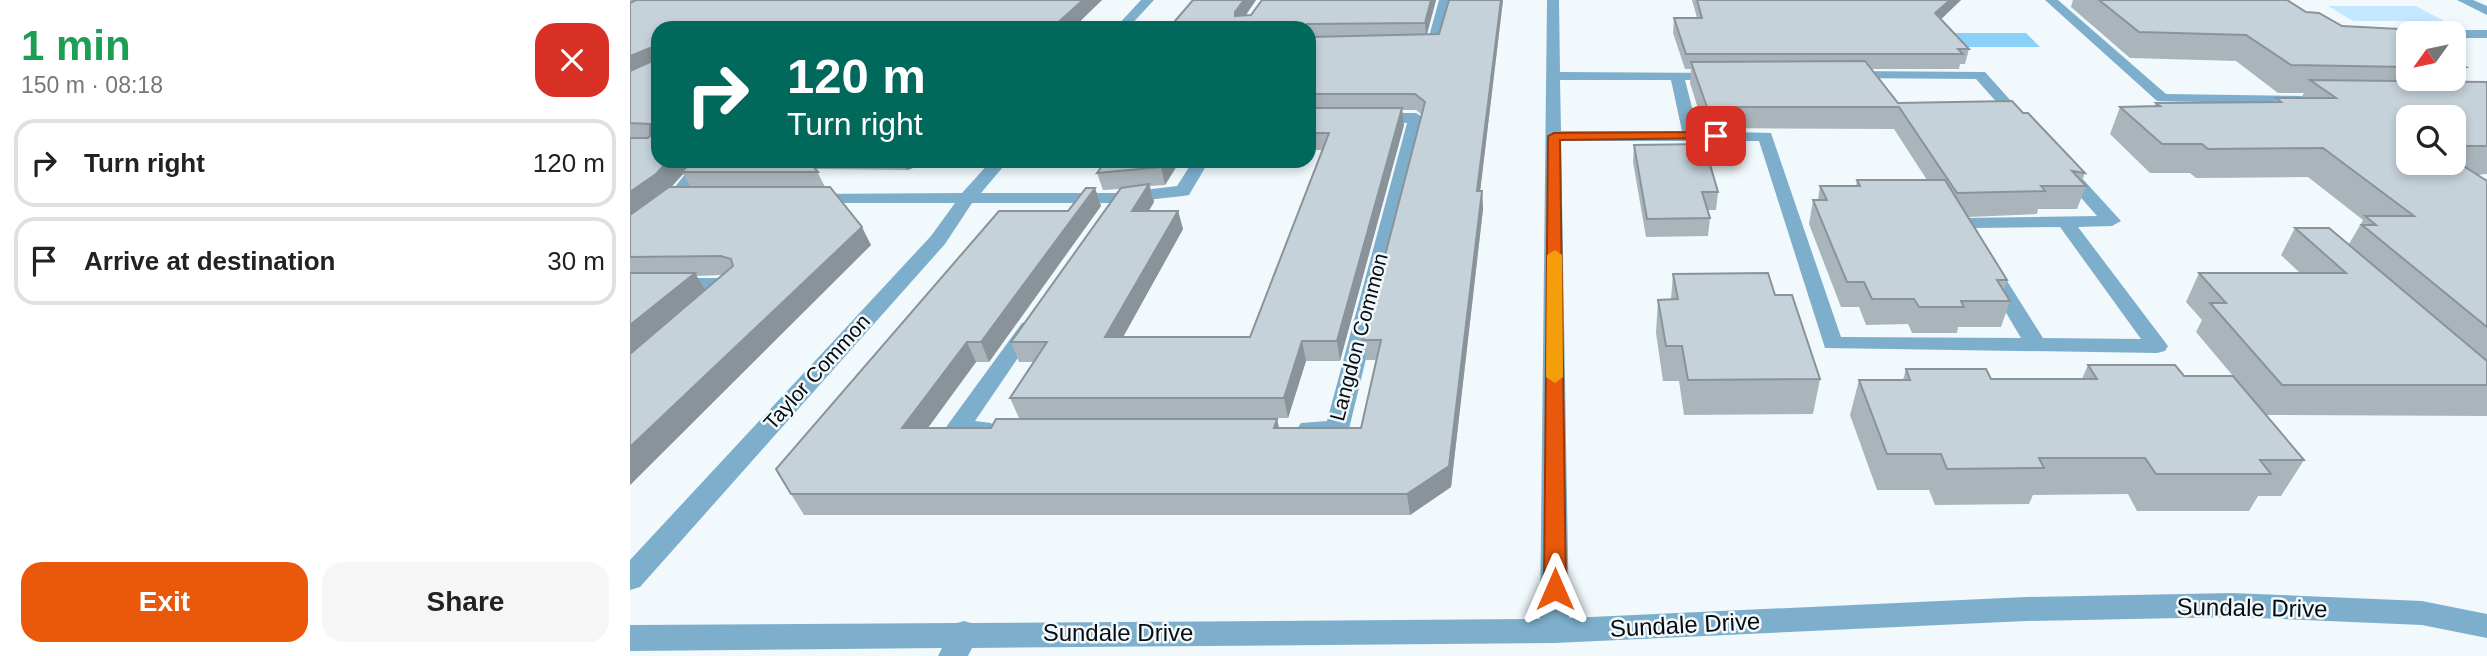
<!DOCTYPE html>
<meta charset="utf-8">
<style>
:root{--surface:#fff;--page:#f6f6f6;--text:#222;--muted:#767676;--line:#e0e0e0;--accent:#ea580c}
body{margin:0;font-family:Helvetica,sans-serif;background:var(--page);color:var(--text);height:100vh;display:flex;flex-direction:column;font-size:26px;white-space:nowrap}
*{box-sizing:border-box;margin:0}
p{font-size:23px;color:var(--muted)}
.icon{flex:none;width:38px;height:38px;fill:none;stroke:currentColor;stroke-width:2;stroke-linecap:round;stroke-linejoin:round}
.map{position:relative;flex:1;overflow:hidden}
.side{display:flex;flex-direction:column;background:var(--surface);width:630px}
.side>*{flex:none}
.banner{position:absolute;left:21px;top:21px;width:665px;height:147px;border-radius:21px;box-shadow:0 4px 10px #0003;background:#00695c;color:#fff;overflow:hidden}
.needle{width:46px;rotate:237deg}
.controls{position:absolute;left:1766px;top:21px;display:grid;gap:14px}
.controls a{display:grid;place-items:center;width:70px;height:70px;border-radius:14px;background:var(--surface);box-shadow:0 4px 10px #0003;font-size:35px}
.pin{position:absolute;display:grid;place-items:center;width:60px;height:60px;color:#fff;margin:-30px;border-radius:14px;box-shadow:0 4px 10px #0006}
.me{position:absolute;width:77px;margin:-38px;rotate:0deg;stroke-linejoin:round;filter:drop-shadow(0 0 5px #0008)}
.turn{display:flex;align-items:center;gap:24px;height:147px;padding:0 21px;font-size:32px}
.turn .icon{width:91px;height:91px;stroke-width:2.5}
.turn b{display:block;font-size:49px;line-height:60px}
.round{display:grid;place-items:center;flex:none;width:74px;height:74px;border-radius:21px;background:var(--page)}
.overview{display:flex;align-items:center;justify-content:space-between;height:119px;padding:0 21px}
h1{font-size:42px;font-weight:700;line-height:52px;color:#1e9e55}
.primary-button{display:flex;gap:14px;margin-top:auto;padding:14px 21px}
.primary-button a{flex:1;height:80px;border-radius:21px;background:var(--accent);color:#fff;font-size:28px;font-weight:700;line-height:80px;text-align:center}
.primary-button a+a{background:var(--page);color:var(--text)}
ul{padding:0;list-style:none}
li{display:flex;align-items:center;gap:21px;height:88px;margin:0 14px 10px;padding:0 7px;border:4px solid var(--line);border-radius:21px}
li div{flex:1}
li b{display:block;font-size:26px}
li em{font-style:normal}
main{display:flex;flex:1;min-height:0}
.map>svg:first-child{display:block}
</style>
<main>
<section class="side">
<div class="overview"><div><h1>1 min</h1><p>150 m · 08:18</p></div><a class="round" style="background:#d93025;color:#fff"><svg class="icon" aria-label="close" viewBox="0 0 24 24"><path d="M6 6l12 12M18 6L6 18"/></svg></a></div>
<ul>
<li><svg class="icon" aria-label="right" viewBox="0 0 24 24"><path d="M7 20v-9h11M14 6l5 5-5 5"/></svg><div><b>Turn right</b></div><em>120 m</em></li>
<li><svg class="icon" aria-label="arrive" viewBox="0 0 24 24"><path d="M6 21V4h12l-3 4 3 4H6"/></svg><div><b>Arrive at destination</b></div><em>30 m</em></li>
</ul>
<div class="primary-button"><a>Exit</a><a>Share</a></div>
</section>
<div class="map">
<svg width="1857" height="656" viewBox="0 0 1857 656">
<rect width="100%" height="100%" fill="#f1f9fd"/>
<path fill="#c4e8ff" d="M1698 6H1786L1814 21H1723Z"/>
<path fill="#8ad1f9" d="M1324 33H1396L1410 47H1336Z"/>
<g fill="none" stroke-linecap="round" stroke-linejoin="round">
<path fill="#7dafcc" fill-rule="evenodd" d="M511 0H524L498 28H485Z
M809 0H821L810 44 803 48 781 47V41L798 40Z
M917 0H929L930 72 1092 73 1094 76 1087 80H1055L1068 131 1141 133 1211 337 1391 338 1355 277 1365 271 1372 273 1413 338 1511 339 1430 227 1345 228 1352 241 1343 247 1336 245 1324 223 1333 218 1467 216 1426 169 1434 164 1440 165 1491 221 1482 226 1448 227 1538 346 1535 351 1527 353 1195 348 1129 141H931L939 618 1396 597 1602 593 1792 601 1857 614V638L1792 625 1602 617 1396 621 925 643 342 648 338 656H308L312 648 0 651V625L327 623 334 621 341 623 910 619ZM930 80H1041L1052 131H931Z
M1415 0H1428L1536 94 1673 96 1680 100 1673 104 1527 101Z
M1827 0H1843L1857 6V15Z
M1824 30H1857V38H1824V33H1818Z
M1217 71 1355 72 1399 121 1391 126 1386 124 1346 79 1212 78 1210 75Z
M744 113H786L794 118 719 429 715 435C702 439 684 439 671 435L667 429 671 423 697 421 777 123 739 121 736 118Z
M66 161H84L67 178 51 202 6 235 0 236V222L39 194Z
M361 161H378L351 193H489L547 186 563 161H579L559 195 553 196 489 203H342L315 244 10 587 0 590V560L301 236 325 203H180L171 198 174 194 332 193Z
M0 278H103L110 280 113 284 110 288 103 290H0Z
M399 321 406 323 409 327 345 421 361 423 365 429 361 435 353 437 319 435 315 429 319 423 392 323Z"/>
</g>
<path fill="#a9b5bb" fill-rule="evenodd" d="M0 0H472L443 28H28V161H304L277 170 186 169 195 187 241 245 0 485ZM53 174 61 187H41ZM93 275 75 290 66 276Z
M563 0H626L615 15H621L632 0H806L797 35 809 34 819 0H873L850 191H852L853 209 821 487 780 515H174L161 494 438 211 465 188 471 206 359 362H346L298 428H731L746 360H736L733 340 792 115 786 110H772L774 125 710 361H676L658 418H389L380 398 404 362H389L381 342 490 189 473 190 467 173 476 161H550L535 185 520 186 524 202 519 211H548L553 229 493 337H620L692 150H679V28H539Z
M1062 0H1331L1311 19 1339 49 1335 64H1330L1329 69H1241L1268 103 1393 113 1455 173 1452 181 1456 186 1447 209H1408L1407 214 1338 217 1377 280 1374 291 1380 301 1371 327H1328L1327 333H1282L1278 324 1236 325 1229 307H1211L1179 224 1183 200H1188L1190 186H1226L1227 180H1297L1264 129 1074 128 1060 83 1061 69H1055L1043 33 1044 18H1067Z
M1443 0H1657L1676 12 1712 26 1778 33V79H1824V59L1836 67 1828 81 1857 82V174L1847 175 1857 181V416L1636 415 1674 460 1651 496H1628L1619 511H1507L1498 494 1403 495 1399 504 1305 505 1299 490H1247L1220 415 1229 380H1273L1276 369 1361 379H1452L1458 365 1554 376H1603L1566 332 1572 320 1556 302 1569 273H1670L1651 255 1665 228 1719 244 1733 220 1678 177 1566 178 1560 173H1520L1480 134 1490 107 1524 106 1526 103 1644 102 1646 98H1671L1674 93H1648L1606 61 1500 58 1441 7ZM1824 117V163H1778Z
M1004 145 1088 192 1086 210H1077L1080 218 1078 236 1016 237 1003 162Z
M1043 274 1145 295 1190 379 1183 414 1054 415 1049 381H1033L1026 333 1028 300 1041 299Z"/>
<path fill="#8a9399" d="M453 0H472L443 28H423V27Z
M614 0H626L608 27 605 12Z
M801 0H806L796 37 795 23Z
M871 0H873L848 209 847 191Z
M1320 0H1331L1302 28 1305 13Z
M20 48 28 62 0 76V56Z
M772 108 774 125 710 361 707 341Z
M38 161H64L52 172 53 174 37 192 0 219V192Z
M273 161H304L277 170Z
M535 161H550L535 185 531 167Z
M519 184 524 202 507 229 502 211Z
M465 188 471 206 359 362 351 342Z
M852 191 853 209 821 487 780 515 777 494Z
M548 211 553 229 482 357 475 337Z
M232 227 241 245 0 485V447Z
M65 273 77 293 0 357V325Z
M672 341 676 361 658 418 654 398Z
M337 342 346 362 283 448 272 428Z
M647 419 652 440 644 428Z"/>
<path fill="#c5d2da" stroke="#8a9399" stroke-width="2" d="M6 0H453L423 27 425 28H28V161H38L26 174 0 192V138H18L20 136V124L0 123V71L20 62V48L0 56V3Z
M563 0H614L605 12V16L621 15 632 0H801L795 23 677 24 676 28H539Z
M819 0H871L847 191H852L819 466 777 494H161L146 469 369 211H438L456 188H465L351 342H337L272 428H361L366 419H647L644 428H731L751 340H733L795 102 785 94H679V37L809 34Z
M1067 0H1320L1305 13 1339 49H1328L1333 54H1056L1044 18H1072Z
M1469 0H1657L1676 12 1689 13 1712 26 1769 29 1778 33V67L1661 65 1616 35 1509 32Z
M1824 59 1836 67H1824Z
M1235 61 1268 103 1382 101 1393 113H1398L1455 173 1442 171 1456 186H1411L1415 191 1327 193 1269 107H1077L1061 62Z
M1680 80 1857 82V146H1824V117H1778V163H1824V160L1857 181V327L1732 225H1746L1735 216H1784L1693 148 1578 149 1572 144H1532L1490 107 1530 106 1526 103 1651 102 1646 98H1706Z
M679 108H772L707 341H672L654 398H380L417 342H381L491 188 519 184 502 211H548L475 337H620L699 133H679Z
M1074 144 1088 192H1072L1080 218 1017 219 1004 145Z
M62 161H179L188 172H52Z
M476 161H535L531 167 467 173Z
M1227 180H1315L1377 280H1367L1380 301H1331L1334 307H1289L1284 299H1242L1234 282H1217L1183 200H1197L1190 186H1230Z
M39 187H200L232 227 0 447V354L103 266 101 259 91 256 0 257V215Z
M1665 228H1699L1857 361V385H1652L1580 303H1596L1569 273H1716Z
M0 273H65L0 325Z
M1138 273 1145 295H1162L1190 379 1058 380 1052 346H1036L1028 300 1048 299 1043 274Z
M1458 365H1545L1554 376H1603L1674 460H1630L1641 474H1526L1515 458H1409L1414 468 1317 469 1311 454H1257L1229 380H1280L1276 369H1356L1361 379H1467Z"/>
<path fill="#ea580c" stroke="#983908" stroke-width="2" d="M1086 132 1090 133V138L930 140 936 589 933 595 925 597 917 595 914 589 918 136 924 133Z"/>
<path fill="#f59e0b" d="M925 250 932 255 933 377 925 383 916 377 917 255Z"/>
<g text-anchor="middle" stroke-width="5" stroke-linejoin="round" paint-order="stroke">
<g font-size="21" fill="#080c0e" stroke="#f1f9fd">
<text transform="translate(729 337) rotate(-75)" y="7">Langdon Common</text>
<text transform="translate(187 372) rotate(-48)" y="7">Taylor Common</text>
</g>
<g font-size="24" fill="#080c0e" stroke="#f1f9fd">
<text transform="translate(1622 608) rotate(1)" y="8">Sundale Drive</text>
<text transform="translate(1055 625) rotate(-3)" y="8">Sundale Drive</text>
<text x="488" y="641">Sundale Drive</text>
</g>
</g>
</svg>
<div class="controls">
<a><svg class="needle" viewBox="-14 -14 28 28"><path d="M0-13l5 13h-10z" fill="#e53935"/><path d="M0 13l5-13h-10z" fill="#767676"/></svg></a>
<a><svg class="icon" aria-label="search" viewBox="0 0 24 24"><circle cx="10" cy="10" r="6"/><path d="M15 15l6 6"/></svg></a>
</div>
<div class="pin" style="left:1086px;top:136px;background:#d93025"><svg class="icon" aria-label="arrive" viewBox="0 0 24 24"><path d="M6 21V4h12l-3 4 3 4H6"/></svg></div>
<svg class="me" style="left:925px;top:589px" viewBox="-20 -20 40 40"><path d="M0-17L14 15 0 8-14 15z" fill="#ea580c" stroke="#fff" stroke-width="4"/></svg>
<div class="banner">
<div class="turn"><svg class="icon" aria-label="right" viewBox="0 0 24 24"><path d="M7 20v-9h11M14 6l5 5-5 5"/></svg><div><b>120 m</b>Turn right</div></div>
</div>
</div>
</main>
